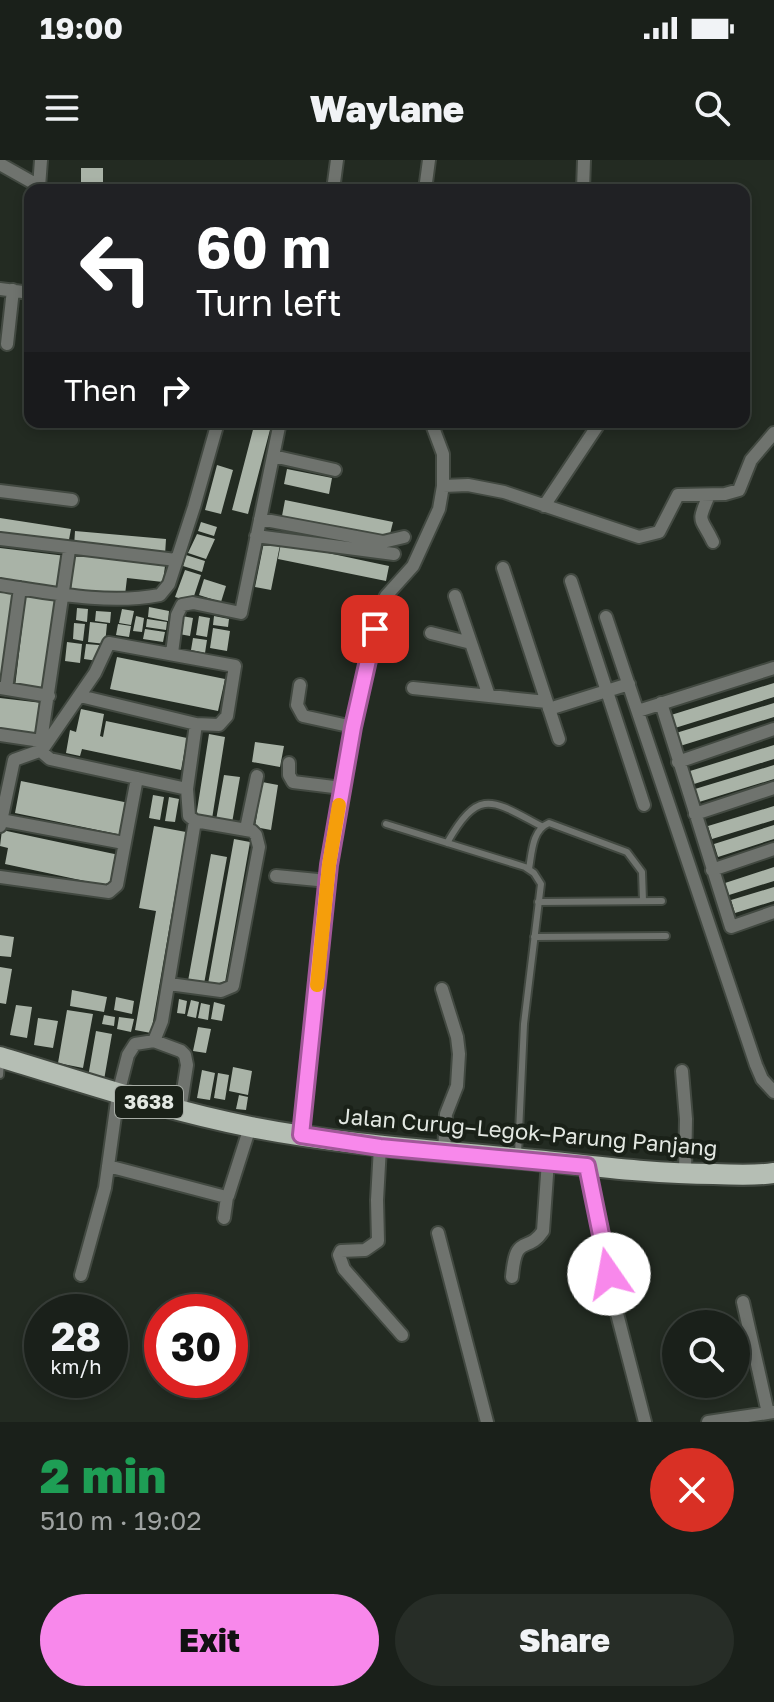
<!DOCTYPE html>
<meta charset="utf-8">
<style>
:root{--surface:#1a201a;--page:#272d27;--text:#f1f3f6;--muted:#9fa3a2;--line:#383e39;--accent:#f888eb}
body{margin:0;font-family:"Golos Text",sans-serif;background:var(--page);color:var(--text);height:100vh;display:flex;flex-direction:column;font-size:30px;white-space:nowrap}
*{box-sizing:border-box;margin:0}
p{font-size:26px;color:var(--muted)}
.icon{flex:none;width:44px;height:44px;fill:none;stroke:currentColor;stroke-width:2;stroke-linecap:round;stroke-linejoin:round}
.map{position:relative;height:1262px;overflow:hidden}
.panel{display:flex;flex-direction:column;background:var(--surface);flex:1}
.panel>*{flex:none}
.banner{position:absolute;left:24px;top:24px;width:726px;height:244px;border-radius:16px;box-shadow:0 4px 12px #0003,0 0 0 2px var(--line);background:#202124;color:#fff;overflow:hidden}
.tools{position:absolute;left:662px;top:1150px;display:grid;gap:16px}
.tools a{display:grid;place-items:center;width:88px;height:88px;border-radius:50%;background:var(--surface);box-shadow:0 4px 12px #0003,0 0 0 2px var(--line);font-size:40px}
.speed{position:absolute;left:24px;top:1134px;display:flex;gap:16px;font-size:40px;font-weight:700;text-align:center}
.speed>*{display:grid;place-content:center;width:104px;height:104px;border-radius:50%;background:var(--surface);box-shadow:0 4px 12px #0003,0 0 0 2px var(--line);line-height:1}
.speed small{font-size:20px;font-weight:400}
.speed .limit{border:12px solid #d22;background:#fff;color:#111}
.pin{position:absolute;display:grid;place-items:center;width:68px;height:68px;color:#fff;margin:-34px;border-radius:16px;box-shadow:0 4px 12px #0006}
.me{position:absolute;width:88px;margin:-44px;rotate:348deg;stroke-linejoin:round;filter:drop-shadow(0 0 6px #0008)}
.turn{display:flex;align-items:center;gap:28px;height:168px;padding:0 40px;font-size:36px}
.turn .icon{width:104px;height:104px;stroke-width:2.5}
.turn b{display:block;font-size:56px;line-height:68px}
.then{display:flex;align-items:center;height:76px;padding:0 40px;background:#0003;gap:16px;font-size:30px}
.round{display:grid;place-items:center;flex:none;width:84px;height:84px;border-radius:42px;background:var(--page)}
.headline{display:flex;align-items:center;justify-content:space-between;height:136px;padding:0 40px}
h1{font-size:48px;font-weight:800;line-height:60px;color:#1e9e55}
.button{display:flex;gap:16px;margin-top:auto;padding:16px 40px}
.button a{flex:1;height:92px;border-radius:48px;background:var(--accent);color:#111;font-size:32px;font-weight:800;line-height:92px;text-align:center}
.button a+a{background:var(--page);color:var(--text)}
.status{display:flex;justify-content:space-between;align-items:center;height:56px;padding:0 40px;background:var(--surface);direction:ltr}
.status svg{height:22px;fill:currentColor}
header{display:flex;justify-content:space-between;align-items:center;height:104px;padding:0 40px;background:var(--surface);font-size:36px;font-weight:800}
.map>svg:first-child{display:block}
</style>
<div class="status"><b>19:00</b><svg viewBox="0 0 49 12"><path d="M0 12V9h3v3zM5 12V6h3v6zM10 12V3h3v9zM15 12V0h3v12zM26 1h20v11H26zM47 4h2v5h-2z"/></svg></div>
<header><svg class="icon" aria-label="menu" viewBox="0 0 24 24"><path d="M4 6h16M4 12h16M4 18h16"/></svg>Waylane<svg class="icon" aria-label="search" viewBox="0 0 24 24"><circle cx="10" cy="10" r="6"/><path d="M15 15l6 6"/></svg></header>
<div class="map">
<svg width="774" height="1262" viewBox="0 0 774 1262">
<rect width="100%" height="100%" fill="#232b22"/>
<path fill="#a9b3a7" d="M81 8H103V27H81Z
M255 262H272L248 354 232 350Z
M217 305 233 310 221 354 205 350Z
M287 309 332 318 329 334 284 324Z
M285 340 393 362 389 378 282 356Z
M0 358 71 369 68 385 0 374Z
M201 362 217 367 214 376 198 371Z
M75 371 166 379 165 395 74 387Z
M197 374 215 379 206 399 188 393Z
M264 382 280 385 271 430 255 427Z
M281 383 389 406 386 421 278 399Z
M0 388 66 396 62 429 0 421Z
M74 395 165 406 163 422 127 418 125 435 71 429Z
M186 395 205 401 202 412 183 406Z
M185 410 201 415 192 442 175 437Z
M204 419 226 426 221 442 199 435Z
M0 432 16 434 4 525H0Z
M26 435 59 440 47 531 15 527Z
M149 447 169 451 168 461 148 457Z
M77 448 88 449 87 462 76 460Z
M122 449 134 451 131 465 119 463Z
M96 451 111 452 110 463 95 461Z
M136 456 144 458 142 472 133 471Z
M182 456 193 458 190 476 179 474Z
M199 456 210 458 207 477 196 475Z
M214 456 229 459 228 467 213 465Z
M147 459 167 462 166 470 146 467Z
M90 462 107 464 105 484 88 482Z
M74 463 85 464 83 481 73 479Z
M118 464 131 466 129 477 116 475Z
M213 468 230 471 227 491 210 488Z
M145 469 165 472 163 482 143 479Z
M193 478 207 480 205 493 191 490Z
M67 482 82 484 80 503 65 501Z
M86 484 99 485 98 501 84 499Z
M117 497 225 519 218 551 110 529Z
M774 523V537L675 568 671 555Z
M0 538 42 543 38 576 0 571Z
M774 543V557L680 586 676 573Z
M81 549 104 554 100 576 103 577 106 561 187 578 181 610 82 589 80 596 66 593 70 570 76 572Z
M209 574 225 577 212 659 196 657Z
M255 582 284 586 280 607 252 602Z
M774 585V599L694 624 690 611Z
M774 605V619L699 642 695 629Z
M224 615 240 617 232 663 216 660Z
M21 621 129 643 122 675 15 653Z
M262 622 278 625 271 670 255 667Z
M153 635 164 637 160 660 149 658Z
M169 637 179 639 175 662 165 661Z
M774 646V660L712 679 708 666Z
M774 665V679L718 697 714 684Z
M154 666 186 672 151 873 135 870 156 751 139 748Z
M2 670 119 695 113 727 5 704 8 688 0 686Z
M234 679 250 682 224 828 208 824Z
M211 694 227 697 204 824 188 821Z
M774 707V721L729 735 725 723Z
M774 727V741L735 753 731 740Z
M0 775 14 777 11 797 0 796Z
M0 807 12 809 6 844 0 843Z
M72 830 107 837 104 852 70 846Z
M116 837 134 841 132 854 114 850Z
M179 839 187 841 185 854 177 853Z
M191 840 199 842 196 858 187 856Z
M214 842 225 845 222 861 211 859Z
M201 843 210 845 208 860 198 858Z
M16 845 32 847 27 878 10 875Z
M67 850 93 854 83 908 58 903Z
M104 855 115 857 114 866 102 864Z
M119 857 134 859 131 872 117 869Z
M38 858 58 861 53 888 34 885Z
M198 867 211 869 206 893 193 891Z
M96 871 112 874 104 920 88 917Z
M233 907 252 911 248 935 229 931Z
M202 910 215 913 210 940 197 938Z
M218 913 229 915 225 940 214 938Z
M239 935 248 937 246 950 236 949Z"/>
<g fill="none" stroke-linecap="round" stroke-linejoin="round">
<g stroke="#424941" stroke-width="10">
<path id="service" d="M386 664 525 707 534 713 541 724 524 864 518 994
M447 683C479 627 492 640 541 666
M529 709C532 692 532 670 549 663L627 692 642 712 643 741
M538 742 662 741
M534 777 666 776
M0 915 1 901"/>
</g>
<g stroke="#424941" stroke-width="16">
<path id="minor" d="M0 4 46 30
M39 27 41 0
M333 30 337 0
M425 30 429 0
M583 30 584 0
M0 129 30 133
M7 184 13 130
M273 296 335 310
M443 326 468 325 504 332 639 377 659 372 678 335 725 334 739 330 751 300 774 273
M0 331 72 340
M709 335C696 365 701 356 713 382
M544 346 600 262
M260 359 383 382 404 377
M256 376 394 394
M0 379 176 400
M69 390 41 581 43 593 50 599 187 629
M503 408 559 579
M571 421 644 645
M0 425C52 433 107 445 160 435L169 424 194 347 218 262
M455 436 489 536
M606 457 756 905 762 919 774 932
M431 473 471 483
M172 493 177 455 182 445 193 443 241 453 280 262
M300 525 297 545 303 556 353 567
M1 528 49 536
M413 528 547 542
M6 529 20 428
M661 543 731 767 774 752
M549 549 629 524
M638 551 774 508
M0 575 41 581
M678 602 774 569
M289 603V615L293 622 342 628
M695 654 774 628
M1 660 124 683
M0 666 14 600 42 590 95 513 109 483 235 506 227 556 219 565 196 564 80 536
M246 669 257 616
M712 710 774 689
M276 716 328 721
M0 717 109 732 117 725 137 618
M169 824 221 831 233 826 259 687 256 675 252 671 195 661 189 656 187 629 196 564
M442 829 457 877 459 894 457 926 446 954 444 993
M154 881 162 861 195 661
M682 911 686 959 685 1013
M301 975 329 705 353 567 377 455 386 436 413 406 439 349 443 326V294L431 262
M380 987 377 1040 378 1081 365 1090 341 1091 339 1095 344 1109 402 1175
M108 1006 226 1037 228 1036 250 967
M587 1006 614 1142 645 1262
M224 1058 227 1037
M438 1073 487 1262
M81 1115 105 1028 118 934 128 895 135 884 154 881 181 891 185 895 187 905 180 950
M512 1117C516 1071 527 1095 543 1071L548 1001
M743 1142 768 1253
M708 1262 774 1252"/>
</g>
<g stroke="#424941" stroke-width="24">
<path id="primary" d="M0 897C83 922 165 950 251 967 348 986 447 991 545 1001 601 1007 657 1014 714 1014 734 1015 754 1016 774 1013"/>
</g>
<use href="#service" stroke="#6f736e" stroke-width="6"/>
<use href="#minor" stroke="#6f736e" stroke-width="12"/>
<use href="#primary" stroke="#b5beb4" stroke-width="20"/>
</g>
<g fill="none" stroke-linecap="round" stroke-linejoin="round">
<g stroke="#a15899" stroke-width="20">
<path id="route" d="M375 469 353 567 329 705 301 975 380 987 587 1006 609 1114"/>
</g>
<use href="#route" stroke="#f888eb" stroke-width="14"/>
<path stroke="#f59e0b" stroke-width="14" d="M317 825 329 705 339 645"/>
</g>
<g text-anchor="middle" stroke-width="8" stroke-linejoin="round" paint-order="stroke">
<rect fill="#1a2118" stroke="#a7aca5" stroke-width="2" x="115" y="926" width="68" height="32" rx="6"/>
<g font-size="20" font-weight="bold" fill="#e3e8e2">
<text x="149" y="949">3638</text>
</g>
<g font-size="22" fill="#e3e8e2" stroke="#1a2118">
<text transform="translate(528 972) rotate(5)" y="8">Jalan Curug–Legok–Parung Panjang</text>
</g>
</g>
</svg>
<div class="tools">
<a><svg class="icon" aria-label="search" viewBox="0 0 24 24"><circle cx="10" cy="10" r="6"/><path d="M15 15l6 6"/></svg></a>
</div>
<div class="speed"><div>28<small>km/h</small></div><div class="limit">30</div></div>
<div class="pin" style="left:375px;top:469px;background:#d93025"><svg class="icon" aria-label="arrive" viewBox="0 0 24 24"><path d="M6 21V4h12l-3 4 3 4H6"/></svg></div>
<svg class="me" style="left:609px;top:1114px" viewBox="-20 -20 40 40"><circle r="19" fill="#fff"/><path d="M0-13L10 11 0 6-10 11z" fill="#f888eb"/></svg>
<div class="banner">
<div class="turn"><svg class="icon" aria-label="left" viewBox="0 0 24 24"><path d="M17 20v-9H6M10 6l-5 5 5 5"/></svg><div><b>60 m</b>Turn left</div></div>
<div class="then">Then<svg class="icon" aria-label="right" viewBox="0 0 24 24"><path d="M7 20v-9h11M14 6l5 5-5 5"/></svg></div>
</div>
</div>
<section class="panel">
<div class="headline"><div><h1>2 min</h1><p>510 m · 19:02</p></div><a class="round" style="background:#d93025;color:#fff"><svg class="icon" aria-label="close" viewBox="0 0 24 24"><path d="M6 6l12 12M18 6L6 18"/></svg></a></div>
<div class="button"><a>Exit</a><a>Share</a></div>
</section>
